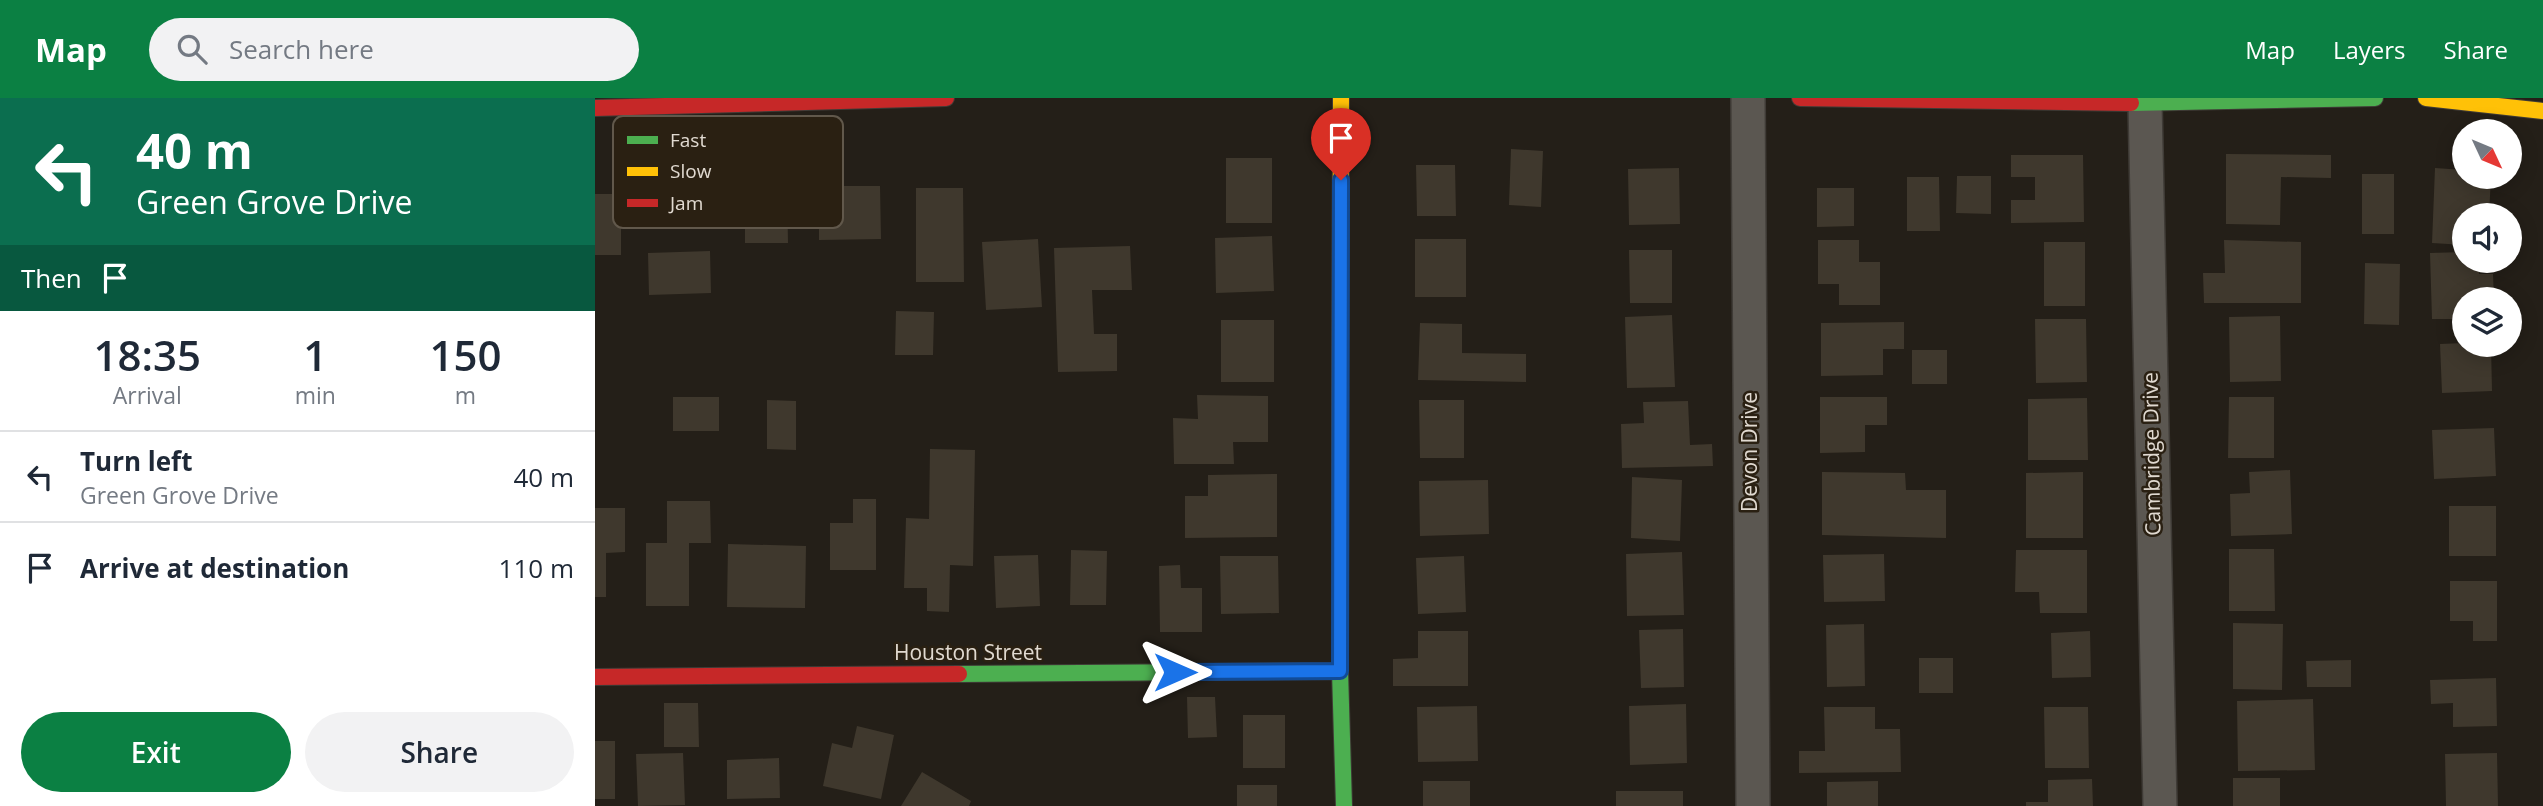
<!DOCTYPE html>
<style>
:root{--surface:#fff;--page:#f2f2f3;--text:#1f2937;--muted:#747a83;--line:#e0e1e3;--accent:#0b8043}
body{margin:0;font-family:"Open Sans",sans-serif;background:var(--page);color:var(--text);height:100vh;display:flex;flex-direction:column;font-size:26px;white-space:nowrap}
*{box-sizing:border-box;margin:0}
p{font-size:23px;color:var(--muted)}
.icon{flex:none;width:38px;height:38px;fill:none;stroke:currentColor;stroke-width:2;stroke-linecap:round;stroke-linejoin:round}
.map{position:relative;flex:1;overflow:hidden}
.sheet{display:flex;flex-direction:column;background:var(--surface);width:595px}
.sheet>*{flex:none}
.top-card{background:#0b6e4f;color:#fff;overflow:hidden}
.needle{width:46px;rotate:134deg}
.buttons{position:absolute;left:1857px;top:21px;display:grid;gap:14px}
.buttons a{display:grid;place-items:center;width:70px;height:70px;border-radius:50%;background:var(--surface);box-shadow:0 4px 18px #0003;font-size:35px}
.pin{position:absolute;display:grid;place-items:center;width:60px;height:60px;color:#fff;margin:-72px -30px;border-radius:50% 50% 50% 0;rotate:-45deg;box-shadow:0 0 7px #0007}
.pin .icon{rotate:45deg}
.me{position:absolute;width:77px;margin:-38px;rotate:90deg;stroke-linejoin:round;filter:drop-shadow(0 0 5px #0008)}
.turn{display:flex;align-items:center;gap:24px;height:147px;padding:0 21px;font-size:32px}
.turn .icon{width:91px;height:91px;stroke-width:2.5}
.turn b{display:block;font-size:49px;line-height:60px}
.then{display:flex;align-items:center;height:66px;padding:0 21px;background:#0003;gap:14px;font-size:26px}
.eta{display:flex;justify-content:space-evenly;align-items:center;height:119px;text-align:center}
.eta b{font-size:42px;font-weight:600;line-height:49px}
.action{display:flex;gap:14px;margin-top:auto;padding:14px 21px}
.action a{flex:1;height:80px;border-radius:42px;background:var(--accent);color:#fff;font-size:28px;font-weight:600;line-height:80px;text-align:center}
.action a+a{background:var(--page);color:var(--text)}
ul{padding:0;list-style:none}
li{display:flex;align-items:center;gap:21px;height:91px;padding:0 21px;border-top:2px solid var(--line)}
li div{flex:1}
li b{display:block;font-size:26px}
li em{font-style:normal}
header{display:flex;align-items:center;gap:42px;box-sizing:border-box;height:98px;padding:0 35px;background:var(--accent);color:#fff}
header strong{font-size:33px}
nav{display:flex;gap:38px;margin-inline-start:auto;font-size:24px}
.search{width:490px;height:63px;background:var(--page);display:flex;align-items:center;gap:18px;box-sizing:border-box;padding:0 24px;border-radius:38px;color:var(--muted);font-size:26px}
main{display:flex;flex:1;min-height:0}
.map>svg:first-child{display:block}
</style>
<header>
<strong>Map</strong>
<div class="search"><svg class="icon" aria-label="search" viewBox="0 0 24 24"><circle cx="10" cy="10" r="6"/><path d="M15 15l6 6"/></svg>Search here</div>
<nav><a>Map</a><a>Layers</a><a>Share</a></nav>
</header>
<main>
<section class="sheet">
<div class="top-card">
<div class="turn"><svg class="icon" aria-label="left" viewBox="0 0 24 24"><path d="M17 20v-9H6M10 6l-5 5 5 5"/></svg><div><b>40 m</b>Green Grove Drive</div></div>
<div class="then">Then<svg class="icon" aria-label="arrive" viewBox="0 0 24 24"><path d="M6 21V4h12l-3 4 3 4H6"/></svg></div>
</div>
<div class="eta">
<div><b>18:35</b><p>Arrival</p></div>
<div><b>1</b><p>min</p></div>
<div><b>150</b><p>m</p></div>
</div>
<ul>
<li><svg class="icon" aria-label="left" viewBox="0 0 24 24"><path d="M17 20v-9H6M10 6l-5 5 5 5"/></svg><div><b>Turn left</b><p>Green Grove Drive</p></div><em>40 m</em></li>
<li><svg class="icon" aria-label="arrive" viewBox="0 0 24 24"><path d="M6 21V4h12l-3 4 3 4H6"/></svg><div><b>Arrive at destination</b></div><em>110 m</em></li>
</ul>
<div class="action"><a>Exit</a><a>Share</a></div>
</section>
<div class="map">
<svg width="1948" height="708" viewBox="0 0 1948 708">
<rect width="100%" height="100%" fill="#241f18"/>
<path fill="#3f382d" d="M916 51 948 53 946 109 914 107Z
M1631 56 1736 57V80L1686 79 1685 127 1631 126Z
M1416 57H1488L1489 124 1416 125V102H1440V79H1416Z
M631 60H677V125H631Z
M821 67H860L861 118H822Z
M1084 70 1085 126 1034 127 1033 71Z
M1840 70 1869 72V79H1896L1894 117H1869V147L1837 145Z
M1767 76H1799V136H1767Z
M1362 78H1396V116L1361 115Z
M1312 79H1344L1345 133H1312Z
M224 88H285L286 141 224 142Z
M150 90H192L193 145H150Z
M321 90H368L369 184H321Z
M1222 90H1259V128L1222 129Z
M0 96H26V157H0Z
M677 138 679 193 621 195 620 140Z
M443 141 447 209 391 212 387 144Z
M820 141H871V199H820Z
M1223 142H1264V164H1285V207H1244V186H1223Z
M1629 142 1706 144V205H1609L1608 175H1630Z
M1449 144H1490V208H1449Z
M535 148 537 192H497L499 236H522V273L463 274 459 150Z
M1034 152H1077V205H1035Z
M115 153 116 195 54 197 53 155Z
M1869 154V163H1884V176H1898L1899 201H1869V221H1837L1835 155Z
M1770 165 1805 166 1804 227 1769 226Z
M301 213 339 214 338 257H300Z
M1077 217 1080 289 1032 290 1030 219Z
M1685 218 1686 283 1635 284 1634 219Z
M1440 221H1491L1492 284 1441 285Z
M626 222H679V284H626Z
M1309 224V251H1288V277L1226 278V225Z
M825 225 867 226V255L931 256V284L823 282Z
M1869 245 1896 247 1897 293 1847 295 1845 246Z
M1317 252H1352V286H1317Z
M602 297 673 298V344H638L639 366H579L578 320 603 321Z
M78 299H124V333H78Z
M1225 299H1292V327H1270V354L1225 355Z
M1634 299H1679V360H1633Z
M1492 300 1493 362H1433V301Z
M172 302 201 303V352L172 351Z
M824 302H869V360H825Z
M1093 303 1095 347 1117 346 1118 368 1027 370 1026 326 1049 325 1048 304Z
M1899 330 1901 378 1839 381 1837 332Z
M335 351 380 352 378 468 355 467 354 514 332 513V490H309L311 420 334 421Z
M1695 372 1697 436 1636 438 1635 396 1655 395 1654 374Z
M1227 374 1310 375 1311 392H1351V440L1227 437Z
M1488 374V440H1431V375Z
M682 376V439L590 440V398H613V377Z
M1037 379 1087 382 1085 443 1036 440Z
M893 382 894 436 825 438 824 383Z
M258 401H281V472H235V425H258Z
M72 403H115L116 445H94V508H51V445H72Z
M1854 408H1901V458H1854Z
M0 410H30V454L11 455V499H0Z
M133 446 211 448 210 510 132 509Z
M1634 451H1679L1680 513H1634Z
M476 452 512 453 511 507H475Z
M1421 452H1492V515H1445L1444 494H1420Z
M1087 454 1089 517 1032 518 1031 456Z
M1289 456 1290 503 1229 504 1228 457Z
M443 457 445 508 401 510 399 458Z
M625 458H683L684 515 626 516Z
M869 458 871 514 823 516 821 460Z
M585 467 586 490H607V534H565L564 468Z
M1855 483H1902V543H1878V523H1855Z
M1638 525 1688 526 1687 592 1638 591Z
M1269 526 1270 588 1232 589 1231 527Z
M1088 531 1089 589 1046 590 1044 532Z
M823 533H873V588H798V561L823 560Z
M1495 533 1496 579 1457 580 1456 535Z
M1324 560H1358V595H1324Z
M1756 562V589H1712L1711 563Z
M1901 580 1902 628 1858 629V605L1836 606 1835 582Z
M592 599H620L622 639 593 640Z
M1718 601 1720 672 1643 673 1642 603Z
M69 605H103L104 649H69Z
M1091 606 1092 665 1035 667 1034 608Z
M882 608 883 663 823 664 822 609Z
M1229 609H1280V631H1305L1306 674 1204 675V653H1230Z
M1449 609H1493L1494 670H1450Z
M648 617H690V670H648Z
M262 628 299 637 286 701 228 688 237 645 257 650Z
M0 643H20V701H0Z
M88 655 90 707 43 708 41 656Z
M1902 655 1903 708H1851L1850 656Z
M184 660 185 700 132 701V662Z
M327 674 376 703 374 708H306Z
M1638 680H1685V708H1638Z
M1497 681 1498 708H1431V704H1453V682Z
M828 683H875V708H828Z
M1283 683V708H1232V684Z
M642 687H682V708H642Z
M1021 693H1088V708H1021Z"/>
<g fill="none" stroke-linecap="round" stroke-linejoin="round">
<g stroke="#3f3b36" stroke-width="36">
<path id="street" d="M1153 0 1158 708
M1550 5 1565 708"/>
</g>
<g stroke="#3f3b36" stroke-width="18">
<path id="fast" d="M1536 5 1780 0
M745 294V573L749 708
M364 576 745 573"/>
</g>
<g stroke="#3f3b36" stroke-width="18">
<path id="slow" d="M1831 0 1948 13
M745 294 746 0"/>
</g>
<g stroke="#3f3b36" stroke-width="18">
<path id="jam" d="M1205 0 1536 5
M0 10 351 0
M0 579 364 576"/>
</g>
<use href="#street" stroke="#5b5751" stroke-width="33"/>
<use href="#fast" stroke="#4caf50" stroke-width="16"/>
<use href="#slow" stroke="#ffc107" stroke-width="16"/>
<use href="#jam" stroke="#c62828" stroke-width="16"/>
</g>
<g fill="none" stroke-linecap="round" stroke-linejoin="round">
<g stroke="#114b97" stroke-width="18">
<path id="route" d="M580 574 745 573 746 82"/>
</g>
<use href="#route" stroke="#1a73e8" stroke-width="12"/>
</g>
<g text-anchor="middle" stroke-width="5" stroke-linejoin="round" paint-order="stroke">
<g font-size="21" fill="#e1dad1" stroke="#2a2012">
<text transform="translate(1155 354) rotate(-90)" y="7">Devon Drive</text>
<text transform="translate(1557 356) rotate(-91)" y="7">Cambridge Drive</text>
<text x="373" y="562">Houston Street</text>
</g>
</g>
<rect x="18" y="18" width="230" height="112" rx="10" fill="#2a2012" stroke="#61584b" stroke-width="2"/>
<rect x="32" y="38" width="31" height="8" fill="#4caf50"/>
<rect x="32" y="69" width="31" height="9" fill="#ffc107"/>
<rect x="32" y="101" width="31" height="8" fill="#c62828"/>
<g font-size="19" fill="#e1dad1">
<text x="75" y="49">Fast</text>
<text x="75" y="80">Slow</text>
<text x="75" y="112">Jam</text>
</g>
</svg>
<div class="buttons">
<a><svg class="needle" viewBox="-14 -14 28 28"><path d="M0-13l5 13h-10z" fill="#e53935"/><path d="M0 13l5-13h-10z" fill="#747a83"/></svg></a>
<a><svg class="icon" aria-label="sound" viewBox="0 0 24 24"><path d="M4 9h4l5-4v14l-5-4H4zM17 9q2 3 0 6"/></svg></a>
<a><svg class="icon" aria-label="layers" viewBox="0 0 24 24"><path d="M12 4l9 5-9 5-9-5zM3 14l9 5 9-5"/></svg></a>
</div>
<div class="pin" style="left:746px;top:82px;background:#d93025"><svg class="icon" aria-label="arrive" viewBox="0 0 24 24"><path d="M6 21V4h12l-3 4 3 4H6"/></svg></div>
<svg class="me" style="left:580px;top:574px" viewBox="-20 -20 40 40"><path d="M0-17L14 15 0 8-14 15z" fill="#1a73e8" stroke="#fff" stroke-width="4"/></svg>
</div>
</main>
